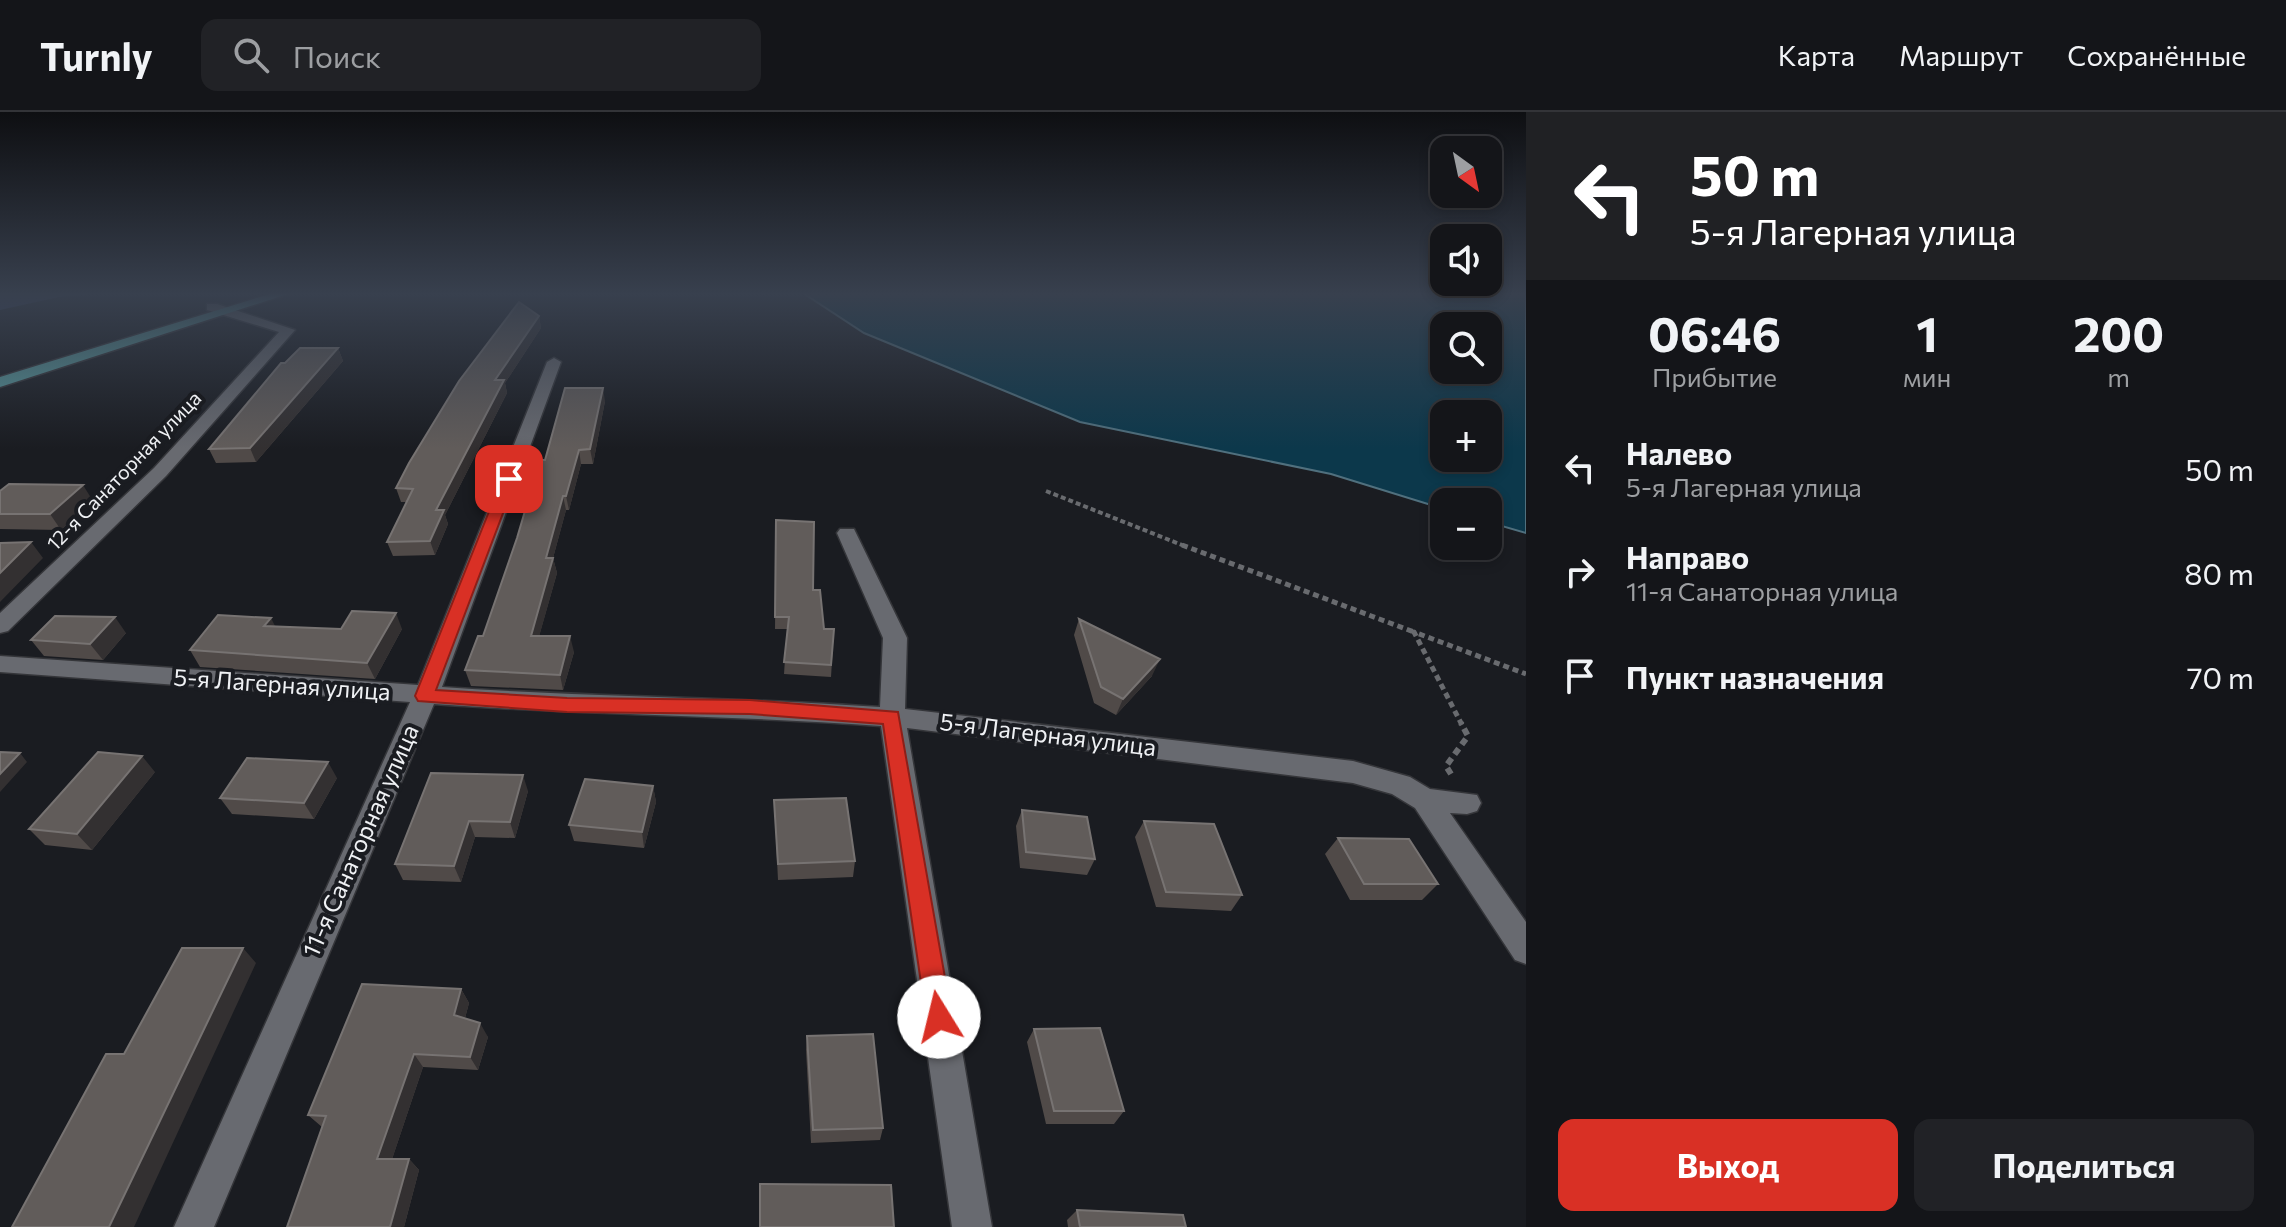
<!DOCTYPE html>
<html lang="ru">
<meta charset="utf-8">
<style>
:root{--surface:#141519;--page:#212226;--text:#f1f3f6;--muted:#9d9fa2;--line:#333438;--accent:#d93025}
body{margin:0;font-family:Commissioner,sans-serif;background:var(--page);color:var(--text);height:100vh;display:flex;flex-direction:column;font-size:30px;white-space:nowrap}
*{box-sizing:border-box;margin:0}
p{font-size:26px;color:var(--muted)}
.icon{flex:none;width:44px;height:44px;fill:none;stroke:currentColor;stroke-width:2;stroke-linecap:round;stroke-linejoin:round}
.map{position:relative;flex:1;overflow:hidden}
.panel{display:flex;flex-direction:column;background:var(--surface);width:760px}
.panel>*{flex:none}
.banner{background:#202124;color:#fff;overflow:hidden}
.needle{width:52px;rotate:147deg}
.controls{position:absolute;left:1430px;top:24px;display:grid;gap:16px}
.controls a{display:grid;place-items:center;width:72px;height:72px;border-radius:16px;background:var(--surface);box-shadow:0 4px 12px #0003,0 0 0 2px var(--line);font-size:40px}
.pin{position:absolute;display:grid;place-items:center;width:68px;height:68px;color:#fff;margin:-34px;border-radius:16px;box-shadow:0 4px 12px #0006}
.me{position:absolute;width:88px;margin:-44px;rotate:351deg;stroke-linejoin:round;filter:drop-shadow(0 0 6px #0008)}
.turn{display:flex;align-items:center;gap:28px;height:168px;padding:0 32px;font-size:36px}
.turn .icon{width:104px;height:104px;stroke-width:2.5}
.turn b{display:block;font-size:56px;line-height:68px}
.eta{display:flex;justify-content:space-evenly;align-items:center;height:136px;text-align:center}
.eta b{font-size:48px;font-weight:700;line-height:56px}
.primary-button{display:flex;gap:16px;margin-top:auto;padding:16px 32px}
.primary-button a{flex:1;height:92px;border-radius:16px;background:var(--accent);color:#fff;font-size:32px;font-weight:700;line-height:92px;text-align:center}
.primary-button a+a{background:var(--page);color:var(--text)}
ul{padding:0;list-style:none}
li{display:flex;align-items:center;gap:24px;height:104px;padding:0 32px}
li div{flex:1}
li b{display:block;font-size:30px}
li em{font-style:normal}
header{display:flex;align-items:center;gap:48px;box-sizing:border-box;height:112px;padding:0 40px;background:var(--surface);border-bottom:2px solid var(--line)}
header strong{font-size:38px}
nav{display:flex;gap:44px;margin-inline-start:auto;font-size:28px}
.search{width:560px;height:72px;background:var(--page);display:flex;align-items:center;gap:20px;box-sizing:border-box;padding:0 28px;border-radius:16px;color:var(--muted);font-size:30px}
main{display:flex;flex:1;min-height:0}
.map>svg:first-child{display:block}
</style>
<header>
<strong>Turnly</strong>
<div class="search"><svg class="icon" aria-label="search" viewBox="0 0 24 24"><circle cx="10" cy="10" r="6"/><path d="M15 15l6 6"/></svg>Поиск</div>
<nav><a>Карта</a><a>Маршрут</a><a>Сохранённые</a></nav>
</header>
<main>
<div class="map">
<svg width="1526" height="1115" viewBox="0 0 1526 1115">
<rect width="100%" height="100%" fill="#1a1c21"/>
<path fill="#353f68" d="M0 181H107L59 185 0 198Z"/>
<path fill="#0c384b" stroke="#50707e" stroke-width="2" fill-rule="evenodd" d="M803 181H1526V421L1488 410V390H1444V397L1331 362 1080 310 864 221ZM1444 214H1488V258H1444ZM1444 302H1488V346H1444Z"/>
<g fill="none" stroke-linecap="round" stroke-linejoin="round">
<g stroke="#35363a" stroke-width="3">
<path id="street" d="M207 192H217L295 218 166 364 8 519 0 521V501L154 356 279 220 207 198Z
M554 246 561 250 442 575C588 585 734 585 880 595L883 526 837 421 840 417H854L907 526 905 597 1353 649 1410 665 1430 677 1477 683 1481 691 1477 699 1467 702 1450 701 1526 810V852L1515 848 1415 696 1392 682 1353 671 907 616 992 1115H952L881 614C732 603 583 603 434 592L214 1115H174L410 590 0 560V544L418 573 547 250Z"/>
</g>
<g stroke="#35363a" stroke-width="3">
<path id="primary" d="M273 181H291L0 275V265Z"/>
</g>
<path stroke="#696b6f" stroke-width="4" stroke-dasharray="5 3" stroke-linecap="butt" d="M1046 379 1187 435"/>
<path stroke="#696b6f" stroke-width="5" stroke-dasharray="6 4" stroke-linecap="butt" d="M1182 433 1414 520
M1462 613 1414 520 1526 562"/>
<path stroke="#696b6f" stroke-width="6" stroke-dasharray="7 5" stroke-linecap="butt" d="M1451 662 1446 654 1468 624 1461 611"/>
<use href="#street" fill="#686a70" fill-rule="evenodd"/>
<use href="#primary" fill="#57979a" fill-rule="evenodd"/>
</g>
<path fill="#504a48" d="M539 204 541 216 505 271 507 281 445 403 448 412 435 443 393 444 387 430 406 390H401L396 376Z
M338 236 343 249 256 350 216 351 209 337 285 251Z
M605 289 593 352H581L569 398H566L553 446 557 461 539 524 574 540 563 578 471 574 465 558 483 524 545 348Z
M0 379 93 389 61 418 0 417Z
M776 408 813 478 824 517H834L831 565 784 562 787 517H775Z
M1079 507 1152 564 1116 603 1094 591 1074 523Z
M275 514 341 517H402L375 567 200 555 190 538Z
M126 521 103 548 44 544 31 528Z
M155 660 92 738 45 733 29 717Z
M431 661 528 679 515 726 475 725 461 770 403 768 395 752Z
M337 666 314 707 232 702 220 686Z
M653 674 656 690 644 736 574 729 569 713Z
M774 688 855 749 853 765 778 768Z
M1022 698 1095 747 1087 763 1020 756 1016 714Z
M1144 709 1242 783 1231 799 1156 795 1135 725Z
M1338 726 1438 772 1422 788H1350L1325 742Z
M461 877 469 891 465 906 488 925 478 958 423 955 392 1047H409L419 1058 404 1115H287L322 1015 308 1003Z
M1034 917 1124 999 1114 1012H1046L1027 930Z
M807 924 883 1016 880 1028 811 1031 806 938Z
M1077 1098 1186 1115H1068L1067 1108Z"/>
<path fill="#333031" d="M539 204 541 216 505 271 507 281 445 403 448 412 435 443 430 429 436 398 495 268Z
M338 236 343 249 256 350 250 336Z
M603 276 605 289 593 352 590 337Z
M579 338 581 352 569 398 566 384Z
M83 373 93 389 61 418 50 402Z
M563 384 566 398 553 446 557 461 535 539 531 524 546 446Z
M31 430 43 446 0 490V461Z
M396 501 402 517 375 567 367 551Z
M115 505 126 521 103 548 90 532Z
M271 506 279 522 264 514Z
M570 524 574 540 563 578 560 563Z
M1160 547 1152 564 1116 603 1123 587Z
M20 641 27 650 0 680V662Z
M142 644 155 660 92 738 77 722Z
M328 650 337 666 314 707 304 691Z
M523 663 528 679 515 726 510 710Z
M653 674 656 690 644 736 642 720Z
M469 709 475 725 461 770 454 754Z
M243 836 256 851 134 1115H109Z
M461 877 469 891 462 917 454 903Z
M480 911 488 925 478 958 470 945Z
M414 942 423 955 388 1059 377 1047Z
M409 1047 419 1058 404 1115H390Z"/>
<path fill="#615c5a" stroke="#777372" stroke-width="2" d="M519 190 539 204 495 268H504L436 398H444L430 429 387 430 413 377 396 376 409 351 459 269Z
M300 236H338L250 336 209 337 281 251H285Z
M565 276H603L590 337 579 338 566 384H563L546 446H553L531 524H570L560 563 465 558 478 524H483L517 426 540 348H545Z
M9 372 83 373 50 402H0V379Z
M776 408 814 410 813 478H820L824 517H834L831 553 784 550 789 505H775Z
M31 430 0 461V431Z
M352 499 396 501 367 551 190 538 218 503 271 506 264 514 341 517Z
M55 504 115 505 90 532 31 528Z
M1079 507 1160 547 1123 587 1101 575Z
M0 640 20 641 0 662Z
M98 640 142 644 77 722 29 717Z
M247 646 328 650 304 691 220 686Z
M431 661 523 663 510 710 469 709 454 754 395 752Z
M585 667 653 674 642 720 569 713Z
M846 686 855 749 778 752 774 688Z
M1022 698 1087 705 1095 747 1026 740Z
M1144 709 1214 712 1242 783 1166 780Z
M1338 726 1409 727 1438 772H1364Z
M182 836H243L109 1115H12L106 942H124Z
M362 872 461 877 454 903 480 911 470 945 414 942 377 1047H409L390 1115H287L326 1004 308 1003Z
M1100 916 1124 999H1054L1034 917Z
M873 922 883 1016 813 1018 807 924Z
M760 1072 891 1073 894 1115H760Z
M1077 1098 1183 1103 1186 1115H1080Z"/>
<linearGradient id="sky" x2="0" y2="1"><stop stop-color="#0e0f12"/><stop offset="0.54" stop-color="#38404e"/><stop offset="1" stop-color="#38404e" stop-opacity="0"/></linearGradient>
<rect width="1526" height="337" fill="url(#sky)"/>
<path fill="#d93025" stroke="#8d1f18" stroke-width="2" d="M509 363 516 367 436 578 567 586 750 588 898 600 952 905 948 914 939 918 929 914 926 905 883 612 750 602 567 600 418 589 415 584 502 367Z"/>
<g text-anchor="middle" stroke-width="8" stroke-linejoin="round" paint-order="stroke">
<g font-size="20" fill="#eff1f4" stroke="#1a1c21">
<text transform="translate(124 359) rotate(-46)" y="7">12-я Санаторная улица</text>
</g>
<g font-size="24" fill="#eff1f4" stroke="#1a1c21">
<text transform="translate(282 573) rotate(4)" y="8">5-я Лагерная улица</text>
<text transform="translate(1048 623) rotate(7)" y="8">5-я Лагерная улица</text>
<text transform="translate(361 729) rotate(-66)" y="8">11-я Санаторная улица</text>
</g>
</g>
</svg>
<div class="controls">
<a><svg class="needle" viewBox="-14 -14 28 28"><path d="M0-13l5 13h-10z" fill="#e53935"/><path d="M0 13l5-13h-10z" fill="#9d9fa2"/></svg></a>
<a><svg class="icon" aria-label="sound" viewBox="0 0 24 24"><path d="M4 9h4l5-4v14l-5-4H4zM17 9q2 3 0 6"/></svg></a>
<a><svg class="icon" aria-label="search" viewBox="0 0 24 24"><circle cx="10" cy="10" r="6"/><path d="M15 15l6 6"/></svg></a>
<a>+</a>
<a>−</a>
</div>
<div class="pin" style="left:509px;top:367px;background:#d93025"><svg class="icon" aria-label="arrive" viewBox="0 0 24 24"><path d="M6 21V4h12l-3 4 3 4H6"/></svg></div>
<svg class="me" style="left:939px;top:905px" viewBox="-20 -20 40 40"><circle r="19" fill="#fff"/><path d="M0-13L10 11 0 6-10 11z" fill="#d93025"/></svg>
</div>
<section class="panel">
<div class="banner">
<div class="turn"><svg class="icon" aria-label="left" viewBox="0 0 24 24"><path d="M17 20v-9H6M10 6l-5 5 5 5"/></svg><div><b>50 m</b>5-я Лагерная улица</div></div>
</div>
<div class="eta">
<div><b>06:46</b><p>Прибытие</p></div>
<div><b>1</b><p>мин</p></div>
<div><b>200</b><p>m</p></div>
</div>
<ul>
<li><svg class="icon" aria-label="left" viewBox="0 0 24 24"><path d="M17 20v-9H6M10 6l-5 5 5 5"/></svg><div><b>Налево</b><p>5-я Лагерная улица</p></div><em>50 m</em></li>
<li><svg class="icon" aria-label="right" viewBox="0 0 24 24"><path d="M7 20v-9h11M14 6l5 5-5 5"/></svg><div><b>Направо</b><p>11-я Санаторная улица</p></div><em>80 m</em></li>
<li><svg class="icon" aria-label="arrive" viewBox="0 0 24 24"><path d="M6 21V4h12l-3 4 3 4H6"/></svg><div><b>Пункт назначения</b></div><em>70 m</em></li>
</ul>
<div class="primary-button"><a>Выход</a><a>Поделиться</a></div>
</section>
</main>
